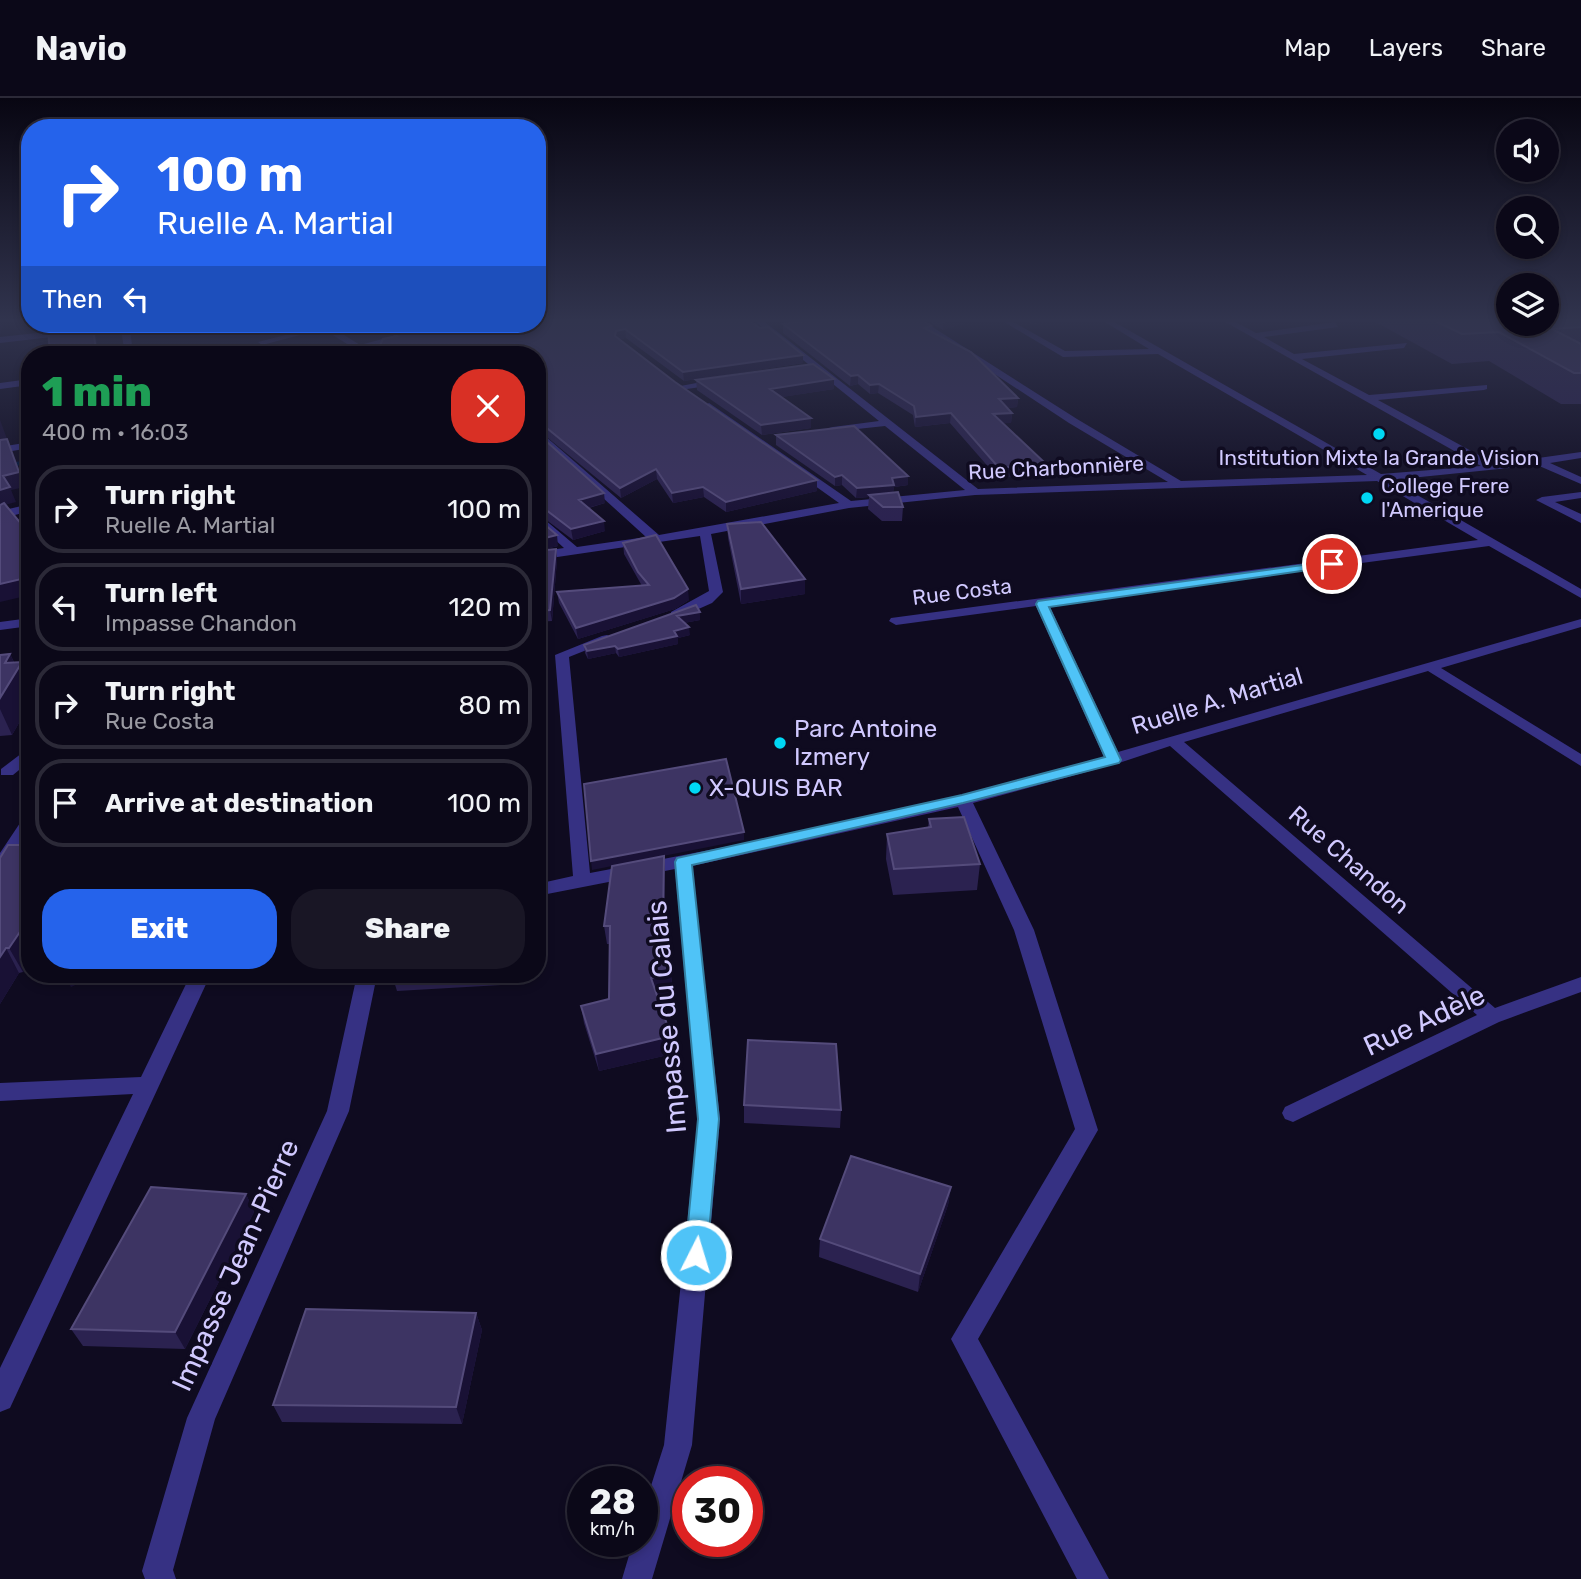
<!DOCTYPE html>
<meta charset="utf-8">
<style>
:root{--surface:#0b0818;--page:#191625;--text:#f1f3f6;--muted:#9a9aa2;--line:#2b2937;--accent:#2563eb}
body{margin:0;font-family:Rubik,sans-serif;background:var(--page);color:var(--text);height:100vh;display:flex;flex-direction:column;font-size:26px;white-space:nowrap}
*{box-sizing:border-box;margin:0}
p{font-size:23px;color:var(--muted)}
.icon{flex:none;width:38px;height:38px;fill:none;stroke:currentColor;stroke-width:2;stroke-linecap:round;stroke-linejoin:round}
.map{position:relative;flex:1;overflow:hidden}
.side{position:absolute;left:21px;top:248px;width:525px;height:637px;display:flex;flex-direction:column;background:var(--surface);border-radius:28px;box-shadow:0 4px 10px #0003,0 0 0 2px var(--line)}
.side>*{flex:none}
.top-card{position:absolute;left:21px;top:21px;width:525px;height:214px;border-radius:28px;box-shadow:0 4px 10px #0003,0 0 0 2px var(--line);background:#2563eb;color:#fff;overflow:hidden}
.buttons{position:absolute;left:1496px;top:21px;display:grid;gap:14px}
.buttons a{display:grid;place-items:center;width:63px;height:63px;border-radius:50%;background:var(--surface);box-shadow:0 4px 10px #0003,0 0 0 2px var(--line);font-size:35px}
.speed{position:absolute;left:567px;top:1368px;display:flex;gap:14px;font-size:35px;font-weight:700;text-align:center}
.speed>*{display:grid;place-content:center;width:91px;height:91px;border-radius:50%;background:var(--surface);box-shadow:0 4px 10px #0003,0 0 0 2px var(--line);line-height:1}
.speed small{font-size:18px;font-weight:400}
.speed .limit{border:10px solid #d22;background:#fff;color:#111}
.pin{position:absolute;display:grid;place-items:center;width:60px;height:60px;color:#fff;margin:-30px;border:4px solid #fff;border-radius:50%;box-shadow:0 2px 7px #0007}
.me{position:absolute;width:77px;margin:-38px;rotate:5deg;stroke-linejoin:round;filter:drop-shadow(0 0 5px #0008)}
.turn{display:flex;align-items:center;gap:24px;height:147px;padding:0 21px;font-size:32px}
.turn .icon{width:91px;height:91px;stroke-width:2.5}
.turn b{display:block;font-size:49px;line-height:60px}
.then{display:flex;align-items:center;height:66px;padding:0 21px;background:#0003;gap:14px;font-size:26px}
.round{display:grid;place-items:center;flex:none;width:74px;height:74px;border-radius:28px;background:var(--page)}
.overview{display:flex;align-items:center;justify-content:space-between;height:119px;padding:0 21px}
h1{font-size:42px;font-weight:800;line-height:52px;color:#1e9e55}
.action{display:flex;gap:14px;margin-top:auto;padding:14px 21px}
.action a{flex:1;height:80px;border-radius:28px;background:var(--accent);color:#fff;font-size:28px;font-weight:800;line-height:80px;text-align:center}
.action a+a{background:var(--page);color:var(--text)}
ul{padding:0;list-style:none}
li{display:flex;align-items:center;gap:21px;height:88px;margin:0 14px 10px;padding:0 7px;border:4px solid var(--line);border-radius:28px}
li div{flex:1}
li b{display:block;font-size:26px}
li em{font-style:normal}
header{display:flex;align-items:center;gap:42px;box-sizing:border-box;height:98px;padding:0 35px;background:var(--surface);border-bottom:2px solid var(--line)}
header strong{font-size:33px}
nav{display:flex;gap:38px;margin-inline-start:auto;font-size:24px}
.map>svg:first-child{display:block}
</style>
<header>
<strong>Navio</strong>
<nav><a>Map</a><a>Layers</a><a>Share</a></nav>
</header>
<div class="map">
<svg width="1581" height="1481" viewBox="0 0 1581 1481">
<rect width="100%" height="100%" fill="#0f0b20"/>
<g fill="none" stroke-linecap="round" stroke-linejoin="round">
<path fill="#05193f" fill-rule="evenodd" d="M785 221H795L743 228 741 227Z
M30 362V366L0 370V366Z"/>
<path fill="#363183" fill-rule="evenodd" d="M752 221H761L978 391 1168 384 1069 325 911 221H920L1077 321 1181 383 1367 377 1158 256 1063 259 999 221H1008L1065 253 1149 251 1100 221H1109L1381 376 1481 368 1220 221H1230L1256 235 1335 224 1338 229 1264 239 1294 256 1407 245 1404 250 1302 261 1369 297 1487 287V291L1484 292 1378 302 1495 366 1581 354V360L1550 365 1581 379V386L1537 367 1391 382 1581 491V500L1489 448 1049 507 1118 654 1581 521V529L1441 570 1581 656V668L1428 573 1184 644 1495 910 1581 879V894L1499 924 1293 1024 1285 1021 1282 1015 1285 1009 1477 917 1170 648 1119 665 973 705 1034 832 1098 1032 978 1241 1109 1481H1077L951 1241 1075 1031 1014 832 958 709 692 768 720 1021 692 1347 652 1481H622L633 1444H642V1416L664 1347 698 1021 675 771 537 798V786L573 778 555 557 602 538 607 537 614 541 569 559 590 775C764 742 935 708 1104 659L1036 508 896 527 889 523 891 520 1478 442 1377 383 975 397 849 410 711 436 723 494 712 505 676 521 671 520V514L709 493 700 438 537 462V454L564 450 537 425V415L577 449 646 439 537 340V331L659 437 839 405 706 310 704 308 709 305 851 403 965 392 885 328 829 334V330L833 329 879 323Z
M121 226H152L130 230 133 257H125L121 231 0 245V239Z
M293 226 328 227 360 247 439 226H452L366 250V254C353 254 340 258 327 257L352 249 323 231 262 247 258 244 313 230Z
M30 281V287L0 291V285Z
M718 281 723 284 721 286 680 292 675 289Z
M30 344V350L0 355V349Z
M26 371 30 372V381L21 374Z
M1581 394V400L1555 404 1581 416V425L1536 402 1542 399Z
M30 406V413L0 421V413Z
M30 520V528L0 532V524Z
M30 573V581L0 584V576Z
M30 649V663L13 677H1V671Z
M30 718V736L6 772 0 774V755L24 719Z
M186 877H206L207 884 10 1310 0 1314V1270L133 996 0 1003V985L141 979 187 884Z
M357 877H377L349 1013 215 1321 173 1472 176 1481H145L142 1473 187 1320 327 1013Z"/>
</g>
<path fill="#2b2250" d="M924 221H978L943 232Z
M1021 221H1069L1033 226Z
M1370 221H1581V306H1561L1489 263 1452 266Z
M435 226 760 230 803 257V265L684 283 626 240 619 241 817 393 726 414 704 399 673 405 657 381 621 400 537 331V257L394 239 393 236Z
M783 226 930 234 1018 300 1017 309 1007 310 1012 315 1011 325H1002L1045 365 1043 375 998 380 950 325 915 329 913 317 878 295 870 296 858 286 850 288 783 235Z
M834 281V291L781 299 811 320V330L762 337 697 292 696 282Z
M537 335 605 405 589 410 605 433 573 442 537 415Z
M776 337 908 387 894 389 893 394 903 409 902 423H882L868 411 869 399 856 400 842 387 835 388 776 347Z
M537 420 558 448 542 452 557 462 552 523 537 524Z
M727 426 805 496 741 506 728 440Z
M623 445 689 502 675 511 578 541 559 505 557 494 642 488 624 456Z
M696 507 700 522 684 525 690 537 678 540V546L619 559 616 555 588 561 585 555 584 547Z
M10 556 14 564H22L30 582V606L12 637 0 638V557Z
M929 721 980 766 977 792 893 797 886 761 887 736 928 729Z
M30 747V864L23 874 19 875 0 906V760Z
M664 758 665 776 664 834 671 877 673 895 657 897 672 956 599 973 584 925 581 908 609 901 610 846H607L604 828Z
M392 877H519L518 886 397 893Z
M744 1007 841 1012 840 1030 744 1025Z
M951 1089 948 1107 918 1194 819 1159 820 1141Z
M246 1096 254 1114 185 1251 83 1248 71 1231Z
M476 1215 482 1232 462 1326 282 1324 273 1307Z"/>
<path fill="#191135" d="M0 221H5L0 237Z
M954 221H978L943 232V224Z
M1034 221H1069L1033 226Z
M92 226 96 237 99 257H91Z
M625 231 626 240 616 241 615 238 616 233Z
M803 257V265L684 283 683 274Z
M858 277V286L850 288 851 278Z
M834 281V291L770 301V291Z
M879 286 878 295 870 296V287Z
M1018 300 1017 309 998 311 999 301Z
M951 315 950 325 915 329 916 319Z
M1012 315 1011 325 992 326 993 316Z
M811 320V330L762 337 761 327Z
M0 322 25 389 11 392 16 404 1 408 0 410V392L3 378 0 347Z
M1045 365 1043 375 998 380 999 370Z
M656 371 657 381 621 400 620 390Z
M842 377V387L835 388V379Z
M908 378V387L894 389 893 396 869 397V399L856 400 857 390 892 380Z
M817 382V393L726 414V404Z
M703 389 704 399 673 405 672 395Z
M604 395 605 405 580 412 579 402Z
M604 423 605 433 573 442 571 431Z
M557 437 558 448 537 453V442Z
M556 451 557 462 552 523 550 512Z
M30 479V497L0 504V486Z
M805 481V496L741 506V491Z
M688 491 689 502 675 511 578 541 576 530Z
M700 514V522L678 526 677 518Z
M689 529 690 537 678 540V546L619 559 618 551Z
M615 548 616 555 588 561 587 553Z
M10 556 17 571 22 564 30 582V606L12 637 0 611V600L5 565Z
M744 734V742L592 772 591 763Z
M664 758 665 776 664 841 663 824Z
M30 819V864L23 874 9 850Z
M6 850 19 875 0 906V859Z
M65 877H97L71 889Z
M671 877 673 895 652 898 651 880Z
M671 938 672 956 599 973 596 956Z
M951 1089 948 1107 918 1194 920 1176Z
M246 1096 254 1114 185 1251 175 1234Z
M476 1215 482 1232 462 1326 456 1309Z"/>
<path fill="#3d3463" stroke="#544b7b" stroke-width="2" d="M537 221H747L760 230 768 229 803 257 683 274 625 231 616 233 615 238 675 284 817 382 726 404 703 389 672 395 656 371 620 390 537 322V257H375L383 241 397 238 393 236 435 226H537Z
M817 221H920L931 228 924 230 971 254 1018 300 999 301 1012 315 993 316 1045 365 999 370 951 315 916 319 914 308 879 286 870 287 858 277 851 278 783 226Z
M938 221H954L943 224Z
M1431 221H1508V226H1547V221H1581V229L1552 231 1581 246V275H1574L1499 234 1462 236Z
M92 226 97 257H50L48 230Z
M813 266 834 281 770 291 811 320 761 327 696 282Z
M854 328 908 378 892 380 894 387 857 390 842 377 835 379 776 337Z
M537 335 604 395 579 402 604 423 571 431 537 405Z
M7 341 19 374 3 378 10 389 0 392V342Z
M898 394 903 409H883L869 397Z
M4 405 27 433 30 432V479L0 486V407Z
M537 420 557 437 537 442Z
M761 424 805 481 741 491 727 426Z
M656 437 688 491 674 500 576 530 557 494 649 487 638 474 623 445Z
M556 451 550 512 537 513V453Z
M696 507 700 514 677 518 689 529 674 533 677 538 618 551 615 548 587 553 584 547Z
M10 556 5 565 22 564 0 600V557Z
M726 661 744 734 591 763 584 686Z
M964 719 980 766 894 771 887 736 931 729 929 721Z
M8 747H30V819L9 850H6L0 859V760Z
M664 758 663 824 671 877 651 880 671 938 596 956 581 908 609 901 610 828H604L612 768Z
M748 942 836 946 841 1012 744 1007Z
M851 1058 951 1089 920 1176 820 1141Z
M151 1089 246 1096 175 1234 71 1231Z
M306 1211 476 1215 456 1309 273 1307Z"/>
<linearGradient id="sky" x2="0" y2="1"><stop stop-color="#080612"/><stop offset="0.52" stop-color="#31344e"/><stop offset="1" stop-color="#31344e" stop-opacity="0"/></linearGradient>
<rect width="1581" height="428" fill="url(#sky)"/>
<path fill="#4fc3f7" stroke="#337fa1" stroke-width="2" d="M1332 463 1338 466 1336 468 1049 509 1121 662 1119 665 963 705 692 767 719 1021 707 1157 704 1164 696 1167 688 1164 685 1157 698 1021 675 764 677 760 962 697 1105 659 1036 506 1038 503Z"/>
<g fill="#00d7f4" stroke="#0f0b20" stroke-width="2.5">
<circle cx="1379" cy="336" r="7"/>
<circle cx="1367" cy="400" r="7"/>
<circle cx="780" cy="645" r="7"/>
<circle cx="695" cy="690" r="7"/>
</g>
<g text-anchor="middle" stroke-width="7" stroke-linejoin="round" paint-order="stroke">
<g font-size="21" fill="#d1c9ff" stroke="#0f0b20">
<text x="1379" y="367">Institution Mixte la Grande Vision</text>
<text x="1381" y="395" text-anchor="start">College Frere<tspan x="1381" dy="24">l'Amerique</tspan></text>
</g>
<g font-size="21" fill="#d1c9ff" stroke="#0f0b20">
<text transform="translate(1056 370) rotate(-3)" y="7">Rue Charbonnière</text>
<text transform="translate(962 494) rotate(-7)" y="7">Rue Costa</text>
</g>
<g font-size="24" fill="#d1c9ff" stroke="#0f0b20">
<text transform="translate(1217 603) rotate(-17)" y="8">Ruelle A. Martial</text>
<text transform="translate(1349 762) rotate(41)" y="8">Rue Chandon</text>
</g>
<g font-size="24" fill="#d1c9ff" stroke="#0f0b20" text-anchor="start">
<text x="794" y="639">Parc Antoine<tspan x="794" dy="28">Izmery</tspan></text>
<text x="709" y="698">X-QUIS BAR</text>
</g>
<g font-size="28" fill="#d1c9ff" stroke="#0f0b20">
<text transform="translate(666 919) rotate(-95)" y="10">Impasse du Calais</text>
<text transform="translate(1424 922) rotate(-25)" y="10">Rue Adèle</text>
<text transform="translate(235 1167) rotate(-66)" y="10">Impasse Jean-Pierre</text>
</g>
</g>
</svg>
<div class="buttons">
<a><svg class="icon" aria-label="sound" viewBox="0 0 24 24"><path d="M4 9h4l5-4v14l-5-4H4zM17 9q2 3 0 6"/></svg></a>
<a><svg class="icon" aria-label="search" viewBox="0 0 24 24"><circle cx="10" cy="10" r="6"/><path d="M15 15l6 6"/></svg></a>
<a><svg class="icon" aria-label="layers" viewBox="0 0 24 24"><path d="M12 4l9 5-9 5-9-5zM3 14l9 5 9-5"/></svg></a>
</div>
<div class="speed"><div>28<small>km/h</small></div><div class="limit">30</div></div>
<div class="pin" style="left:1332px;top:466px;background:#d93025"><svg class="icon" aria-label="arrive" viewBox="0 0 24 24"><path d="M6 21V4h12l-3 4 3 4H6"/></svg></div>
<svg class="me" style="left:696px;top:1157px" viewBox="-20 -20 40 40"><circle r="17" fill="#4fc3f7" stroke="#fff" stroke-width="3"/><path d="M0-11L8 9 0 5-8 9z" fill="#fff"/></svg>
<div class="top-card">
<div class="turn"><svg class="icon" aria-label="right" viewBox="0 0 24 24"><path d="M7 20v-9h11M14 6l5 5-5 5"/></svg><div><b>100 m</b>Ruelle A. Martial</div></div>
<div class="then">Then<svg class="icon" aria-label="left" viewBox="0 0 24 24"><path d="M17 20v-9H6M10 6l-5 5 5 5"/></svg></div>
</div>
<section class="side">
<div class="overview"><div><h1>1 min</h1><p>400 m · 16:03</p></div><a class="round" style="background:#d93025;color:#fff"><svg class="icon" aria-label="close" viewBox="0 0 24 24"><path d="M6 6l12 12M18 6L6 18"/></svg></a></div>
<ul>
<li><svg class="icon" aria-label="right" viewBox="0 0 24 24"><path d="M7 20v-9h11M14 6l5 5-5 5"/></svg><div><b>Turn right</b><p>Ruelle A. Martial</p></div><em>100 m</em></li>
<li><svg class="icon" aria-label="left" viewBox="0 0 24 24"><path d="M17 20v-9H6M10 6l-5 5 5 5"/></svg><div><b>Turn left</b><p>Impasse Chandon</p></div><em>120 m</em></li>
<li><svg class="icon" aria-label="right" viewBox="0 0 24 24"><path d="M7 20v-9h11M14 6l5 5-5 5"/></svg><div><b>Turn right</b><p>Rue Costa</p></div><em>80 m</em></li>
<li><svg class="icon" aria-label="arrive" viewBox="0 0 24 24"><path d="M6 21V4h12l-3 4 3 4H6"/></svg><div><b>Arrive at destination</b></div><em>100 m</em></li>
</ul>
<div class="action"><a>Exit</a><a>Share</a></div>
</section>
</div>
